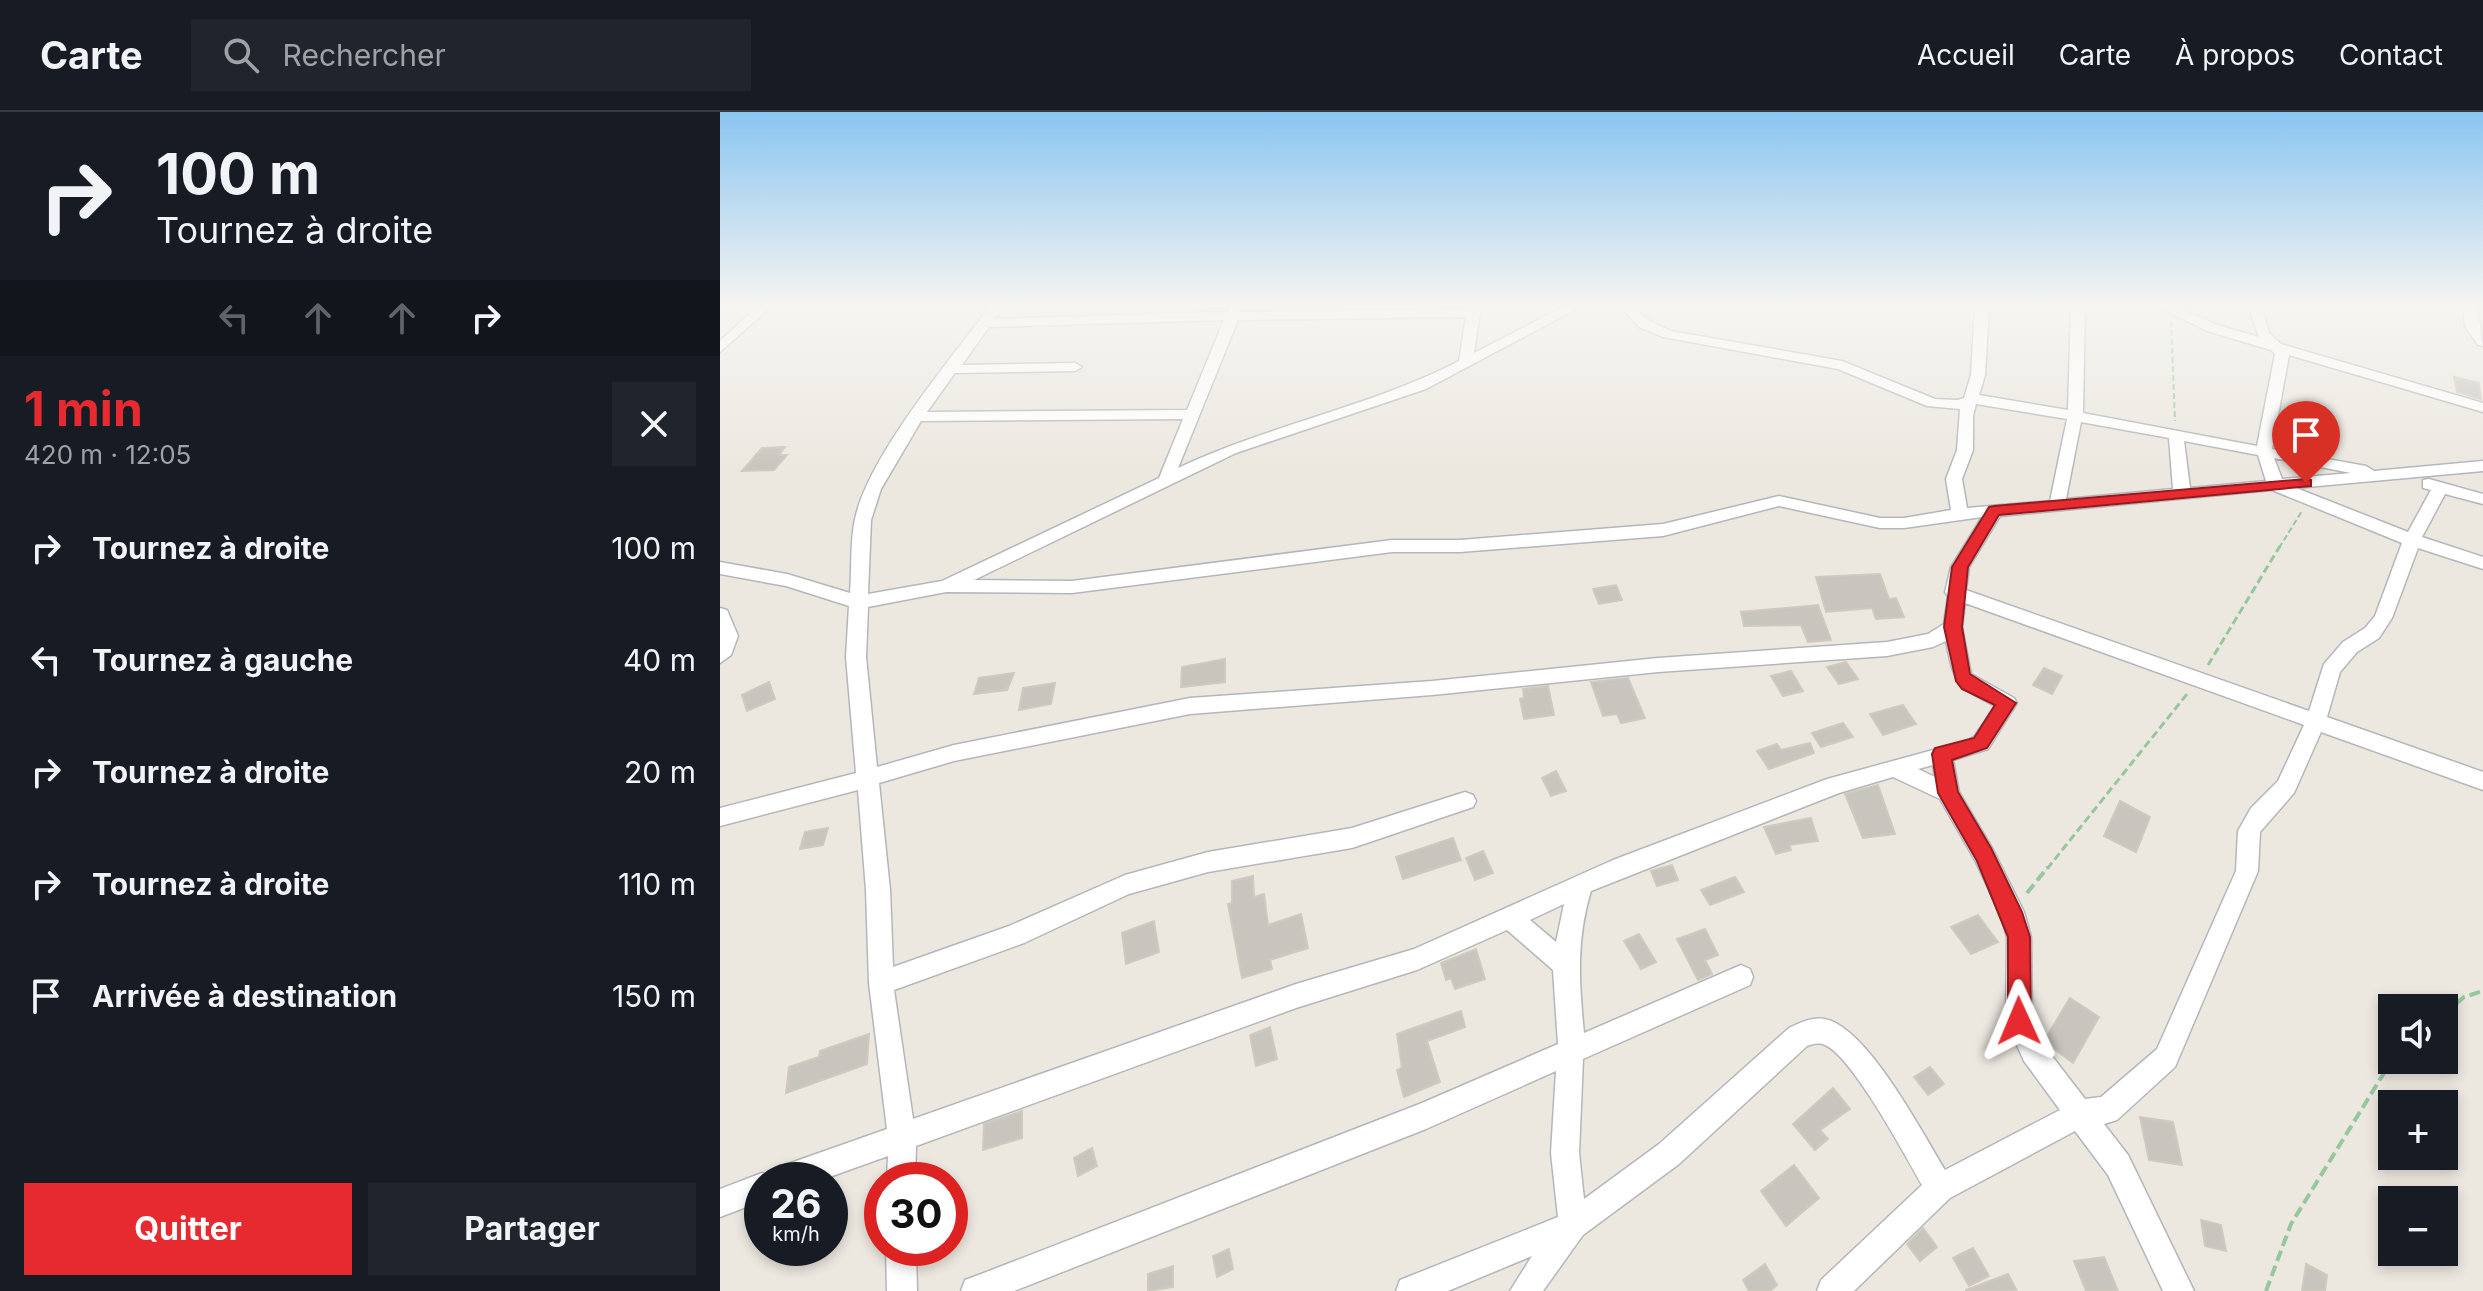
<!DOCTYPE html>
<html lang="fr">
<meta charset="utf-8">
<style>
:root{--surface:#171b24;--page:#20242c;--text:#f1f3f6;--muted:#9ea1a6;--line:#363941;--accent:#e72a30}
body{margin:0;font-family:Inter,sans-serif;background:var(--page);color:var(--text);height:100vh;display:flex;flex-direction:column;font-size:30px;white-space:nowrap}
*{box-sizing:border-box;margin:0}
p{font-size:26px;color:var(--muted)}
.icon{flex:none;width:44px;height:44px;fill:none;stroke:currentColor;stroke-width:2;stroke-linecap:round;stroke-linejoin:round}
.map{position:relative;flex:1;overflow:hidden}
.drawer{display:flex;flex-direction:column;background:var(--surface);width:720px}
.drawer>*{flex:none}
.banner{background:#171b24;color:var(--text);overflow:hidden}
.controls{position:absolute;left:1658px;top:882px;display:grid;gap:16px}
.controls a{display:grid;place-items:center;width:80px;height:80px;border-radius:0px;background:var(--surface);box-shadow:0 4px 12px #0003;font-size:40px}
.speed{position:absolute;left:24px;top:1050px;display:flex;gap:16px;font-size:40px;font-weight:700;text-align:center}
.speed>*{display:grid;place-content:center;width:104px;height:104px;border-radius:50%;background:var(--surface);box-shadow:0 4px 12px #0003;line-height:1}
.speed small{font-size:20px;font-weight:400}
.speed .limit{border:12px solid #d22;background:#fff;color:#111}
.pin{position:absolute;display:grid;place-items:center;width:68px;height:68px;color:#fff;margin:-82px -34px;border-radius:50% 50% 50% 0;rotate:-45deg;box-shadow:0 0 8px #0007}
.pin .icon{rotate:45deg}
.me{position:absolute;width:88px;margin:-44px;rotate:359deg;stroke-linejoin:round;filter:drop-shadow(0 0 6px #0008)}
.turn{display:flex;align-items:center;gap:28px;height:168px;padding:0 24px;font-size:36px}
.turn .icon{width:104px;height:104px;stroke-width:2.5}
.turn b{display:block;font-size:56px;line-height:68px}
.lanes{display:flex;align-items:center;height:76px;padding:0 24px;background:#0003;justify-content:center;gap:40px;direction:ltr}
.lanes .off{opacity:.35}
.round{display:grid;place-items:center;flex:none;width:84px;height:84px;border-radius:0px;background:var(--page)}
.head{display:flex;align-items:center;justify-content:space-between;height:136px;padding:0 24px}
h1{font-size:48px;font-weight:700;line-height:60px;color:var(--accent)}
.cta{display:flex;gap:16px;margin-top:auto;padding:16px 24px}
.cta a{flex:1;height:92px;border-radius:0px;background:var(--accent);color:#fff;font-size:32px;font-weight:700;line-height:92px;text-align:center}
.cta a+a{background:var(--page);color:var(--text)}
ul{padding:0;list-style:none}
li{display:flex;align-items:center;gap:24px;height:112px;padding:0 24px}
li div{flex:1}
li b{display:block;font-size:30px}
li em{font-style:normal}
header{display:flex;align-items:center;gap:48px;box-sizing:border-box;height:112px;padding:0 40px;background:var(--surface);border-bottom:2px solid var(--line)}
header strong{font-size:38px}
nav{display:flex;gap:44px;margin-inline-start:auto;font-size:28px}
.search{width:560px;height:72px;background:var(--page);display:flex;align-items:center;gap:20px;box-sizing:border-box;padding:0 28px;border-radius:0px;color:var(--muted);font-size:30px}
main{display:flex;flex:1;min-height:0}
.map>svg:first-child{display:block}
</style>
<header>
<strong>Carte</strong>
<div class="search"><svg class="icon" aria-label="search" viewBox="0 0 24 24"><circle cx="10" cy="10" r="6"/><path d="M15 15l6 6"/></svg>Rechercher</div>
<nav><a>Accueil</a><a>Carte</a><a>À propos</a><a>Contact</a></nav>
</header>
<main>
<section class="drawer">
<div class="banner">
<div class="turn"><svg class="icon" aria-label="right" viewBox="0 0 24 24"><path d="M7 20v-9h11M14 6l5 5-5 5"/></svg><div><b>100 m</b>Tournez à droite</div></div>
<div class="lanes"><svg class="icon off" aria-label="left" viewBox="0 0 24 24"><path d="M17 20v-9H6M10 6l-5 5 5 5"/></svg><svg class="icon off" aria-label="ahead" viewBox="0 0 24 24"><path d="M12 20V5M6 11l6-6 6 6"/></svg><svg class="icon off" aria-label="ahead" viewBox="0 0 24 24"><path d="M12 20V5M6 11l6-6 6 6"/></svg><svg class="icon" aria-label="right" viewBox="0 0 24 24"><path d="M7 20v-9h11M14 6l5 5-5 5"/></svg></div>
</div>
<div class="head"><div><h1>1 min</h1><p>420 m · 12:05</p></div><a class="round"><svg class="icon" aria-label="close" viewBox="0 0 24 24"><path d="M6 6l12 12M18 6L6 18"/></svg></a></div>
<ul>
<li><svg class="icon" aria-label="right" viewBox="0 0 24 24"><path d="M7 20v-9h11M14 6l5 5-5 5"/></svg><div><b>Tournez à droite</b></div><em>100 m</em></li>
<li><svg class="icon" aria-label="left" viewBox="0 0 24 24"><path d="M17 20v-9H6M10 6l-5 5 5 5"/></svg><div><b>Tournez à gauche</b></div><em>40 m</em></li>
<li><svg class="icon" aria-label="right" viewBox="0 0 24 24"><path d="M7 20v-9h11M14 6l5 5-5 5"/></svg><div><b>Tournez à droite</b></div><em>20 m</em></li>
<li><svg class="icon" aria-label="right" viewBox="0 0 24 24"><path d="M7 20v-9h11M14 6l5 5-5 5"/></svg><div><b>Tournez à droite</b></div><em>110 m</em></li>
<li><svg class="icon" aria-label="arrive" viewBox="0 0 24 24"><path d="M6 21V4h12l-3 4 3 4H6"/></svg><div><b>Arrivée à destination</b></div><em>150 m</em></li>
</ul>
<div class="cta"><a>Quitter</a><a>Partager</a></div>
</section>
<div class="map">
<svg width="1763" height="1179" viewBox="0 0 1763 1179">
<rect width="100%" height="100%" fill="#ece8e0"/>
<path fill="#c8c5bf" stroke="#d0c9be" stroke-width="2" d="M1734 265 1759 271 1761 287 1737 280Z
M65 335 59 343H67L54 358 22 359 42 336Z
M1160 462 1169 487 1176 486 1184 505 1156 507 1152 496 1106 500 1096 465Z
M896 473 902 488 879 492 873 477Z
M1098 493 1111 528 1088 530 1081 513 1024 514 1021 500Z
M505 547V570L461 575 462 555Z
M1126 550 1138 567 1119 572 1107 555Z
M1324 556 1342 564 1332 582 1313 573Z
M1071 559 1083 579 1063 584 1051 564Z
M294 561 287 578 254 582 259 566Z
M908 566 925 606 901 611 897 602 883 604 871 570Z
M49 570 55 587 27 599 22 583Z
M335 571 331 592 299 598 303 576Z
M828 574 834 603 804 607 800 587 804 586 803 577Z
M1183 593 1196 612 1163 623 1150 602Z
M1123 611 1133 625 1101 635 1092 621Z
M1090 631 1094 641 1049 657 1037 639 1057 632 1061 638Z
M836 659 846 679 831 684 822 666Z
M1158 673 1175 722 1143 726 1125 682Z
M1400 689 1430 705 1416 740 1384 724Z
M1091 706 1098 729 1069 733 1071 738 1056 742 1044 715Z
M108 716 103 733 80 737 85 720Z
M733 726 741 748 683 767 676 745Z
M763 739 773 761 755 768 746 746Z
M952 753 958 768 937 774 931 759Z
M533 764 534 785 544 782 548 813 581 802 588 836 550 848 552 857 522 866 508 792 512 791V769Z
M1015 765 1024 780 990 793 981 778Z
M1258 803 1278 830 1251 842 1231 815Z
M434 809 439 840 406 852 402 821Z
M985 817 998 843 985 848 992 862 978 868 957 827Z
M919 822 936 850 921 857 904 829Z
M756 837 765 867 735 877 731 866 726 868 721 851Z
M1350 886 1379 905 1353 951 1324 929Z
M741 899 745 915 707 929 720 970 684 985 677 958 682 956 677 922Z
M550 915 557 947 536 954 530 923Z
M149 922 147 952 66 981 69 955 99 945 100 939Z
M1210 955 1224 972 1208 983 1194 965Z
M1113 976 1130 997 1100 1018 1108 1027 1095 1038 1073 1012Z
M302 999V1026L263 1038 264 1012Z
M1420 1005 1453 1010 1462 1053 1429 1048Z
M372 1036 377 1054 358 1064 354 1046Z
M1074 1053 1099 1086 1066 1114 1041 1079Z
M1481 1108 1501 1113 1506 1139 1485 1134Z
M1203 1116 1217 1135 1200 1149 1187 1132Z
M1253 1136 1269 1164 1249 1174 1233 1146Z
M509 1137 513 1157 497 1165 493 1144Z
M1384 1145 1398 1179H1366L1354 1149Z
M1045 1152 1057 1173 1050 1179H1029L1023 1168Z
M1586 1152 1607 1163 1605 1179H1582Z
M453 1154V1175L428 1179V1162Z
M1288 1162 1297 1179H1246V1178Z"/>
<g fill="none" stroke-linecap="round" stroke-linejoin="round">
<g stroke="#b3b7bb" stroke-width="3">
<path id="minor" d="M39 193H53L0 240V229Z
M271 193H284L275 207 508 200 511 193H521V200L748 197V193H761L754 241 847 193H864L706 277 516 341 254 468 352 469 672 428H740L943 412 1059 384 1160 406H1184L1231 398 1226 367 1237 338 1240 297 1207 294 1118 257 943 225 919 215 899 193H913L929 209 951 219 1122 249 1215 287 1238 288 1244 286 1251 263 1255 193H1269L1265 263 1259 283 1348 298 1351 193H1365L1363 301 1537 334 1555 242 1551 238 1487 219 1435 193H1453L1497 213 1539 225 1528 193H1541L1549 221 1561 232 1763 291V300L1569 243 1552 337 1646 354 1654 359 1763 349V359L1576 376 1688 420 1711 378 1703 376V368L1709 367 1763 382V392L1725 382 1702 425 1763 445V457L1698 436 1672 506 1659 526 1637 540 1620 560 1607 605 1763 660V678L1601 620 1574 681 1540 720 1538 759 1455 955 1397 1008 1384 1012 1408 1043 1474 1179H1443L1388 1063 1355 1019 1230 1086 1134 1179H1097L1101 1168 1202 1073C1186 1045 1132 944 1105 933 1099 930 1093 932 1087 934L959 1052 863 1123 823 1179H790L812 1144 728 1179H676L680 1168 838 1105 831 1041 836 959 706 1017 294 1179H241L245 1168 256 1164 702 991 838 932 833 858 787 818 697 858 576 896 196 1034 195 1068H167L168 1044 101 1068H42V1089L0 1105V1077L42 1061 50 1064 52 1058 62 1054 167 1017 149 871 146 778 138 678 0 714V696L136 661 126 545 129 494 66 474 0 462V450L67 462 130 481C132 457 130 430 135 407 149 343 231 247 271 193ZM746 205 739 249C650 295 549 313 458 356L518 208ZM504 208 467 298 207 300 235 261 355 259 362 255 355 251 242 253 269 215ZM1256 292 1347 307 1330 389 1247 396 1242 367 1253 338V304ZM463 307 439 366 222 469 148 482 151 408 161 377 201 309ZM1361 310 1449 326 1453 377 1346 387ZM1464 329 1538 343 1546 369 1470 376ZM1554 346 1631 361 1562 367ZM1552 378 1682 431 1655 504 1645 516 1623 530 1604 552 1589 599 1246 478 1249 455 1280 404ZM1059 394 1160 416H1184L1262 405 1231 455 1225 480 1228 484 1224 512 1208 522 1167 530 938 546 712 569 470 586 234 633 157 655 146 545 148 495 226 480 352 481 672 440H740L943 424ZM1245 491 1584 613 1558 669 1531 696 1518 719 1516 759 1437 937 1381 985 1365 987 1322 931 1312 908 1311 825 1304 800 1272 736 1239 680 1233 648 1268 637 1297 591 1294 586 1251 562 1242 515ZM1226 529C1234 571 1236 574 1275 594L1254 625 1246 629 1107 667 893 748 694 837 576 872 193 1007 174 878 304 831 409 782 488 760 632 736 753 695 756 689 753 683 745 680 632 716 488 740 405 763 289 814 173 855 170 778 159 671 234 649 470 602 712 583 938 560 1167 544 1213 535ZM1213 653 1215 665 1198 657ZM1173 665 1220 687 1256 750 1280 801 1287 825 1286 909 1304 949 1340 998 1225 1058C1203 1022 1146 913 1104 907 1092 905 1080 911 1069 916L939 1032 864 1087 859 1041 863 947 1030 873 1033 865 1030 857 1021 853 864 921C859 871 856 828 871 779L1119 681ZM844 792 836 830 810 808Z
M1743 193H1757L1763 234 1758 233 1745 214Z
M0 496 7 498 18 524 11 543 0 551Z
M166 1136H196L197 1179H167Z"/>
</g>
<path stroke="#97c79f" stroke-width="2" stroke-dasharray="6 3" stroke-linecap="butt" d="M1451 209 1455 309
M1559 436 1582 399"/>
<path stroke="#97c79f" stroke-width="3" stroke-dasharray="8 4" stroke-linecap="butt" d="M1488 553 1560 434
M1327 757 1467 582"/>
<path stroke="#97c79f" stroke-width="4" stroke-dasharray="11 5" stroke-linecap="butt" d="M1307 781 1328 755
M1724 902 1744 885 1763 879
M1546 1179 1571 1112 1672 948"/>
<use href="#minor" fill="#fff" fill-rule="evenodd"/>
</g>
<linearGradient id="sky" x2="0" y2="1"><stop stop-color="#8ac5f1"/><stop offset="0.54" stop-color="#f6f5f1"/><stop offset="1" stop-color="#f6f5f1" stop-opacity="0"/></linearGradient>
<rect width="1763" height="358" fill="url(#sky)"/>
<path fill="#e72a30" stroke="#961b1f" stroke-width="2" d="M1586 367 1591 368V374L1279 403 1248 455 1242 515 1250 562 1296 591 1267 636 1232 648 1238 680 1271 736 1302 800 1310 825 1311 909 1308 917 1299 920 1291 917 1288 909V825L1257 749 1218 681 1212 642 1215 636 1254 626 1275 593 1242 577 1236 569 1224 515 1232 455 1269 395 1274 394Z"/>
</svg>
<div class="controls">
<a><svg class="icon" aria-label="sound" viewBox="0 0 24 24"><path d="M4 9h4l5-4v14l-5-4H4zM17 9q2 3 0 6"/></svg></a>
<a>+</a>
<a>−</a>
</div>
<div class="speed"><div>26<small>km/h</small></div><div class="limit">30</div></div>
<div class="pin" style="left:1586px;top:371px;background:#d93025"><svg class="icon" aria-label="arrive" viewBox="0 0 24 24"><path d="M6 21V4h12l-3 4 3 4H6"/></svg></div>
<svg class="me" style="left:1299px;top:909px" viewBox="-20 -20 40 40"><path d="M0-17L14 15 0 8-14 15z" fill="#e72a30" stroke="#fff" stroke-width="4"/></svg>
</div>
</main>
